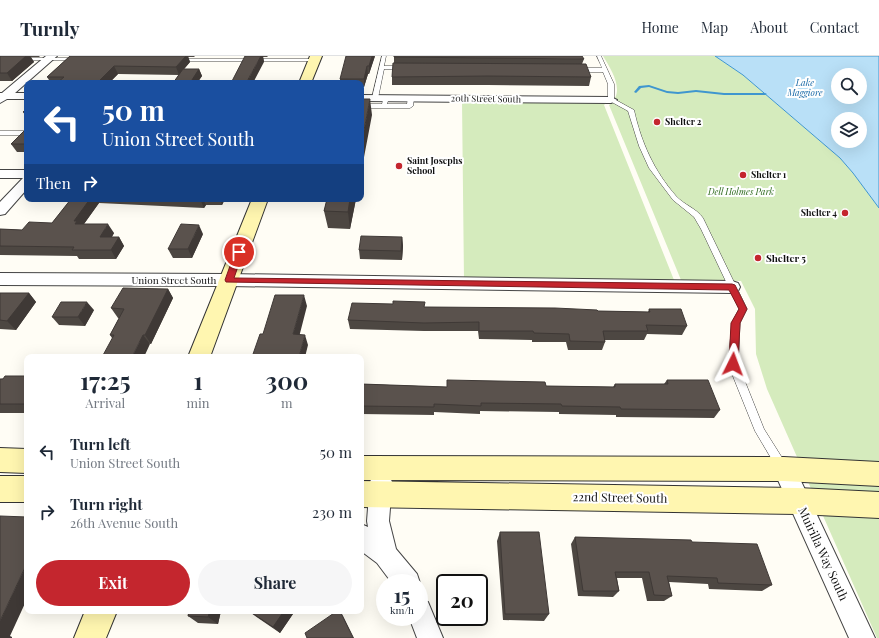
<!DOCTYPE html>
<style>
:root{--surface:#fff;--page:#f6f6f7;--text:#1f2937;--muted:#747a83;--line:#e0e1e3;--accent:#c4262e}
body{margin:0;font-family:"Playfair Display",serif;background:var(--page);color:var(--text);height:100vh;display:flex;flex-direction:column;font-size:15px;white-space:nowrap}
*{box-sizing:border-box;margin:0}
p{font-size:13px;color:var(--muted)}
.icon{flex:none;width:22px;height:22px;fill:none;stroke:currentColor;stroke-width:2;stroke-linecap:round;stroke-linejoin:round}
.map{position:relative;flex:1;overflow:hidden}
.details{position:absolute;left:24px;top:298px;width:340px;height:260px;display:flex;flex-direction:column;background:var(--surface);border-radius:8px;box-shadow:0 4px 16px #0002}
.details>*{flex:none}
.guide{position:absolute;left:24px;top:24px;width:340px;height:122px;border-radius:8px;box-shadow:0 4px 16px #0002;background:#1a4fa0;color:#fff;overflow:hidden}
.buttons{position:absolute;left:831px;top:12px;display:grid;gap:8px}
.buttons a{display:grid;place-items:center;width:36px;height:36px;border-radius:50%;background:var(--surface);box-shadow:0 4px 16px #0002;font-size:20px}
.speed{position:absolute;left:376px;top:518px;display:flex;gap:8px;font-size:20px;font-weight:700;text-align:center}
.speed>*{display:grid;place-content:center;width:52px;height:52px;border-radius:50%;background:var(--surface);box-shadow:0 4px 16px #0002;line-height:1}
.speed small{font-size:10px;font-weight:400}
.speed .limit{border:2px solid #111;border-radius:6px;background:#fff;color:#111}
.pin{position:absolute;display:grid;place-items:center;width:34px;height:34px;color:#fff;margin:-17px;border:2px solid #fff;border-radius:50%;box-shadow:0 1px 4px #0007}
.me{position:absolute;width:44px;margin:-22px;rotate:3deg;stroke-linejoin:round;filter:drop-shadow(0 0 3px #0008)}
.turn{display:flex;align-items:center;gap:14px;height:84px;padding:0 12px;font-size:18px}
.turn .icon{width:52px;height:52px;stroke-width:2.5}
.turn b{display:block;font-size:28px;line-height:34px}
.then{display:flex;align-items:center;height:38px;padding:0 12px;background:#0003;gap:8px;font-size:15px}
.eta{display:flex;justify-content:space-evenly;align-items:center;height:68px;text-align:center}
.eta b{font-size:24px;font-weight:700;line-height:28px}
.action{display:flex;gap:8px;margin-top:auto;padding:8px 12px}
.action a{flex:1;height:46px;border-radius:24px;background:var(--accent);color:#fff;font-size:16px;font-weight:700;line-height:46px;text-align:center}
.action a+a{background:var(--page);color:var(--text)}
ul{padding:0;list-style:none}
li{display:flex;align-items:center;gap:12px;height:60px;padding:0 12px}
li div{flex:1}
li b{display:block;font-size:15px}
li em{font-style:normal}
header{display:flex;align-items:center;gap:24px;box-sizing:border-box;height:56px;padding:0 20px;background:var(--surface);border-bottom:1px solid var(--line)}
header strong{font-size:19px}
nav{display:flex;gap:22px;margin-inline-start:auto;font-size:14px}
.map>svg:first-child{display:block}
</style>
<header>
<strong>Turnly</strong>
<nav><a>Home</a><a>Map</a><a>About</a><a>Contact</a></nav>
</header>
<div class="map">
<svg width="879" height="582" viewBox="0 0 879 582">
<rect width="100%" height="100%" fill="#fffdf5"/>
<path fill="#d5ebbd" d="M603 0H715L743 19 840 102 853 117 879 152V582H877L767 333 756 298 755 253 741 225 681 224 609 49C626 36 612 15 603 0Z
M462 45 606 47 604 49 674 224H464Z"/>
<path fill="#b9e0f7" stroke="#3f96cf" fill-rule="evenodd" d="M715 0H879V152L853 117 840 102 743 19ZM838 19H860V41H838ZM838 63H860V85H838Z"/>
<g fill="none" stroke-linecap="round" stroke-linejoin="round">
<path fill="#3f96cf" fill-rule="evenodd" d="M649 29 667 35 678 36 696 34 724 37H765L767 38 765 39H724L696 36 678 38 667 37 649 31 641 32 636 37 634 36 639 30Z"/>
<g stroke="#444" stroke-width="1">
<path id="lane" d="M382 0H386L384 10H404L407 12 404 14 384 13 378 42 375 44 372 42Z
M597 0H601L614 28V43L634 54C641 86 654 115 676 140 684 149 696 152 703 162L747 253 740 267 738 308 764 373 786 408 787 411 786 414 782 416 778 414 755 375 728 308 732 267 739 253 701 173 694 161 673 144 649 112 639 90 628 55 608 44V28L603 16H577L574 14 577 12H602Z
M0 2H79L81 3 79 4H0Z
M175 3H314L316 4 314 5H177L175 4Z
M411 40 414 42 413 50 410 52H361V48H382L383 44 385 43 388 45 387 48H407L408 42Z
M0 75H27V79H0Z"/>
</g>
<g stroke="#444" stroke-width="2">
<path id="street" d="M46 0H57L15 37H27V43H7L0 47V37H2Z
M361 39 611 41 617 44 611 47 361 45Z
M0 114H27V133L5 158 0 159V146L23 122H0Z
M0 217 229 218 732 225 738 227 740 231 738 235 732 237 229 230 0 229Z
M784 403 792 406 875 582H849L773 413 776 406Z
M381 416 389 419 392 426 389 465 396 493 417 518 420 527 419 530V527H392L377 507 361 495V468L368 471 367 465 370 426 373 419Z
M419 542 428 546 443 582H417L409 561H419Z"/>
</g>
<g stroke="#333" stroke-width="2">
<path id="secondary" d="M310 0H322L311 27H299Z
M252 143H268L210 301H188Z
M0 392 27 393V417L0 416Z
M361 400 784 401 879 406V430L784 425 361 424Z
M0 420H27V446H0Z
M361 425 798 432 879 436V462L798 458 361 451Z
M85 555H117L106 582H74Z"/>
</g>
<use href="#lane" fill="#fff" fill-rule="evenodd"/>
<use href="#street" fill="#fff" fill-rule="evenodd"/>
<use href="#secondary" fill="#fff6b0" fill-rule="evenodd"/>
</g>
<path fill="#4d4742" d="M0 0H40L39 1H31L34 6 12 25H0Z
M70 0H195L194 1H188L190 6 184 13H199L202 20 197 27H173L179 19 118 18 109 27H51L47 21Z
M245 0H268L267 1H263L264 6Z
M375 0 369 18H368L364 31H361V27H340V23Z
M394 0 584 3 582 8 591 21 589 30 487 29H392V21L394 7Z
M27 53V62L23 56Z
M27 72V96H17L11 88Z
M52 143H225L222 149H206L204 152 99 147 84 168 114 177 112 181H119L124 190 116 203H79L77 200 0 199V173L22 174 52 167 69 146H54Z
M327 143H356L350 173 328 172 324 155Z
M203 178 192 202H173L168 193Z
M402 181 403 190 402 204 360 203 359 194Z
M168 233 173 242 151 288 112 282 110 279 119 262H118L111 252Z
M0 237H29L36 246 16 274 0 273Z
M393 248 425 251 598 255 648 256 649 253 687 270 682 279 647 278 644 284H605V286L602 294H568L566 286H532V284L479 283 478 275H424L350 273 348 264Z
M94 254 85 270 59 269 52 261Z
M27 320V357H0V323Z
M667 324 720 354 714 362 616 361V359L559 358V356L480 355V358L434 356V359L361 358V328L447 331 546 330 613 331 615 328H664Z
M500 476 549 558 544 565 503 564 497 485Z
M575 481 692 486 772 529 762 535 709 533 708 528 669 526 672 540 664 545H647L642 522H617L619 535 613 541 578 540 571 488Z
M189 555H221L218 568 198 567 188 560Z
M248 555H295L280 577Z"/>
<path fill="#3f3936" d="M26 0H30L34 6 12 25 7 17Z
M186 0H188L190 6 179 19 176 11Z
M261 0H263L264 6 253 27H246Z
M372 0H375L369 18V10Z
M114 10 118 18 109 27H97Z
M367 10 368 18 364 31V23Z
M199 13 202 20 197 27H190Z
M370 43 372 59 361 117V90Z
M90 143H97L99 147 81 172V177L74 165Z
M200 143H203L206 149 204 152Z
M220 143H225L222 149Z
M350 143H356L350 173 348 156Z
M108 168 114 177 106 190 100 181Z
M199 169 203 178 192 202 188 193Z
M119 181 124 190 116 203 111 194Z
M402 181 403 190 402 204 401 195Z
M168 233 173 242 151 288 145 279Z
M29 237 36 246 16 274 7 265Z
M304 239 307 250 297 289 293 278Z
M87 246 94 254 85 270 78 261Z
M143 279 150 288 144 301H132Z
M305 279 308 289 305 301H299Z
M27 507V543L10 580 12 581V582H0V565Z
M210 555H221L218 568 208 561Z
M284 555H295L280 577 273 571Z
M340 555 343 560 354 582H353Z"/>
<path fill="#5a524d" stroke="#3f3936" d="M0 0H26L7 17H0Z
M70 0H186L176 11 114 10 97 27H57L64 21H47Z
M245 0H261L246 27H231Z
M346 0H372L369 10H367L364 23H340Z
M394 0H582L584 3 394 1Z
M393 7 586 8 591 21 487 20 392 21Z
M183 13H199L190 27H173Z
M361 43H370L361 90Z
M27 53V56H23Z
M27 72V88H11Z
M71 143H90L74 165H77L75 168H108L100 181H119L111 194H72L74 191 0 190V173L22 174 29 166 52 167Z
M327 143H350L348 156 324 155Z
M181 168 199 169 188 193H168Z
M361 180 402 181 401 195 359 194Z
M123 232 168 233 145 279H143L132 301H102L114 279H110L124 253 111 252Z
M0 237H29L7 265 0 264Z
M275 239H304L293 278 305 279 299 301H252L260 278H263Z
M393 245 425 246 424 251 555 252 597 254 598 255 650 256 649 253H681L687 270 646 269 648 275H603L605 286 570 285 569 278 534 277 533 275H479V266L424 267 348 264 352 247 393 248Z
M61 246H87L78 261H52Z
M5 320H27V348H0V323H3Z
M447 324 545 326 546 330 615 331V328H668L667 324H708L720 354 621 353 620 351 562 350 561 348 481 347V350L434 348V351L361 350V328L447 331Z
M0 460 27 461V507L0 565Z
M500 476H539L549 558H505Z
M575 481 691 484 692 486 757 488 772 529 718 527 717 522 667 520 672 540 654 539 649 516H615L619 535H583Z
M189 555H210L208 561 188 560Z
M249 555H284L273 571Z
M337 555H340L353 582H307L305 577Z"/>
<path fill="#c4262e" stroke="#7f191e" d="M239 194 243 196 234 222 732 228 735 229 747 253 740 267 738 308 737 311H730L729 308 731 267 739 253 729 234 226 226 225 224 235 196Z"/>
<g fill="#c4262e" stroke="#fff" stroke-width="1.5">
<circle cx="657" cy="66" r="4"/>
<circle cx="399" cy="110" r="4"/>
<circle cx="743" cy="119" r="4"/>
<circle cx="845" cy="157" r="4"/>
<circle cx="758" cy="202" r="4"/>
</g>
<g text-anchor="middle" stroke-width="4" stroke-linejoin="round" paint-order="stroke">
<g font-size="9" font-style="italic" fill="#1768a6" stroke="#fff">
<text x="805" y="30">Lake<tspan x="805" dy="10">Maggiore</tspan></text>
</g>
<g font-size="9" fill="#111" stroke="#fff">
<text transform="translate(486 43) rotate(1)" y="3">20th Street South</text>
</g>
<g font-size="9" font-weight="bold" fill="#111" stroke="#fff" text-anchor="start">
<text x="665" y="69">Shelter 2</text>
<text x="407" y="108">Saint Josephs<tspan x="407" dy="10">School</tspan></text>
<text x="751" y="122">Shelter 1</text>
<text x="837" y="160" text-anchor="end">Shelter 4</text>
</g>
<g font-size="9" font-style="italic" fill="#2f6b1f" stroke="#fff">
<text x="741" y="139">Dell Holmes Park</text>
</g>
<g font-size="10" font-weight="bold" fill="#111" stroke="#fff" text-anchor="start">
<text x="766" y="206">Shelter 5</text>
</g>
<g font-size="10" fill="#111" stroke="#fff">
<text x="174" y="228">Union Street South</text>
</g>
<g font-size="12" fill="#111" stroke="#fff">
<text transform="translate(620 442) rotate(1)" y="4">22nd Street South</text>
<text transform="translate(823 498) rotate(65)" y="4">Muirilla Way South</text>
</g>
</g>
</svg>
<div class="buttons">
<a><svg class="icon" aria-label="search" viewBox="0 0 24 24"><circle cx="10" cy="10" r="6"/><path d="M15 15l6 6"/></svg></a>
<a><svg class="icon" aria-label="layers" viewBox="0 0 24 24"><path d="M12 4l9 5-9 5-9-5zM3 14l9 5 9-5"/></svg></a>
</div>
<div class="speed"><div>15<small>km/h</small></div><div class="limit">20</div></div>
<div class="pin" style="left:239px;top:196px;background:#d93025"><svg class="icon" aria-label="arrive" viewBox="0 0 24 24"><path d="M6 21V4h12l-3 4 3 4H6"/></svg></div>
<svg class="me" style="left:733px;top:308px" viewBox="-20 -20 40 40"><path d="M0-17L14 15 0 8-14 15z" fill="#c4262e" stroke="#fff" stroke-width="4"/></svg>
<div class="guide">
<div class="turn"><svg class="icon" aria-label="left" viewBox="0 0 24 24"><path d="M17 20v-9H6M10 6l-5 5 5 5"/></svg><div><b>50 m</b>Union Street South</div></div>
<div class="then">Then<svg class="icon" aria-label="right" viewBox="0 0 24 24"><path d="M7 20v-9h11M14 6l5 5-5 5"/></svg></div>
</div>
<section class="details">
<div class="eta">
<div><b>17:25</b><p>Arrival</p></div>
<div><b>1</b><p>min</p></div>
<div><b>300</b><p>m</p></div>
</div>
<ul>
<li><svg class="icon" aria-label="left" viewBox="0 0 24 24"><path d="M17 20v-9H6M10 6l-5 5 5 5"/></svg><div><b>Turn left</b><p>Union Street South</p></div><em>50 m</em></li>
<li><svg class="icon" aria-label="right" viewBox="0 0 24 24"><path d="M7 20v-9h11M14 6l5 5-5 5"/></svg><div><b>Turn right</b><p>26th Avenue South</p></div><em>230 m</em></li>
</ul>
<div class="action"><a>Exit</a><a>Share</a></div>
</section>
</div>
